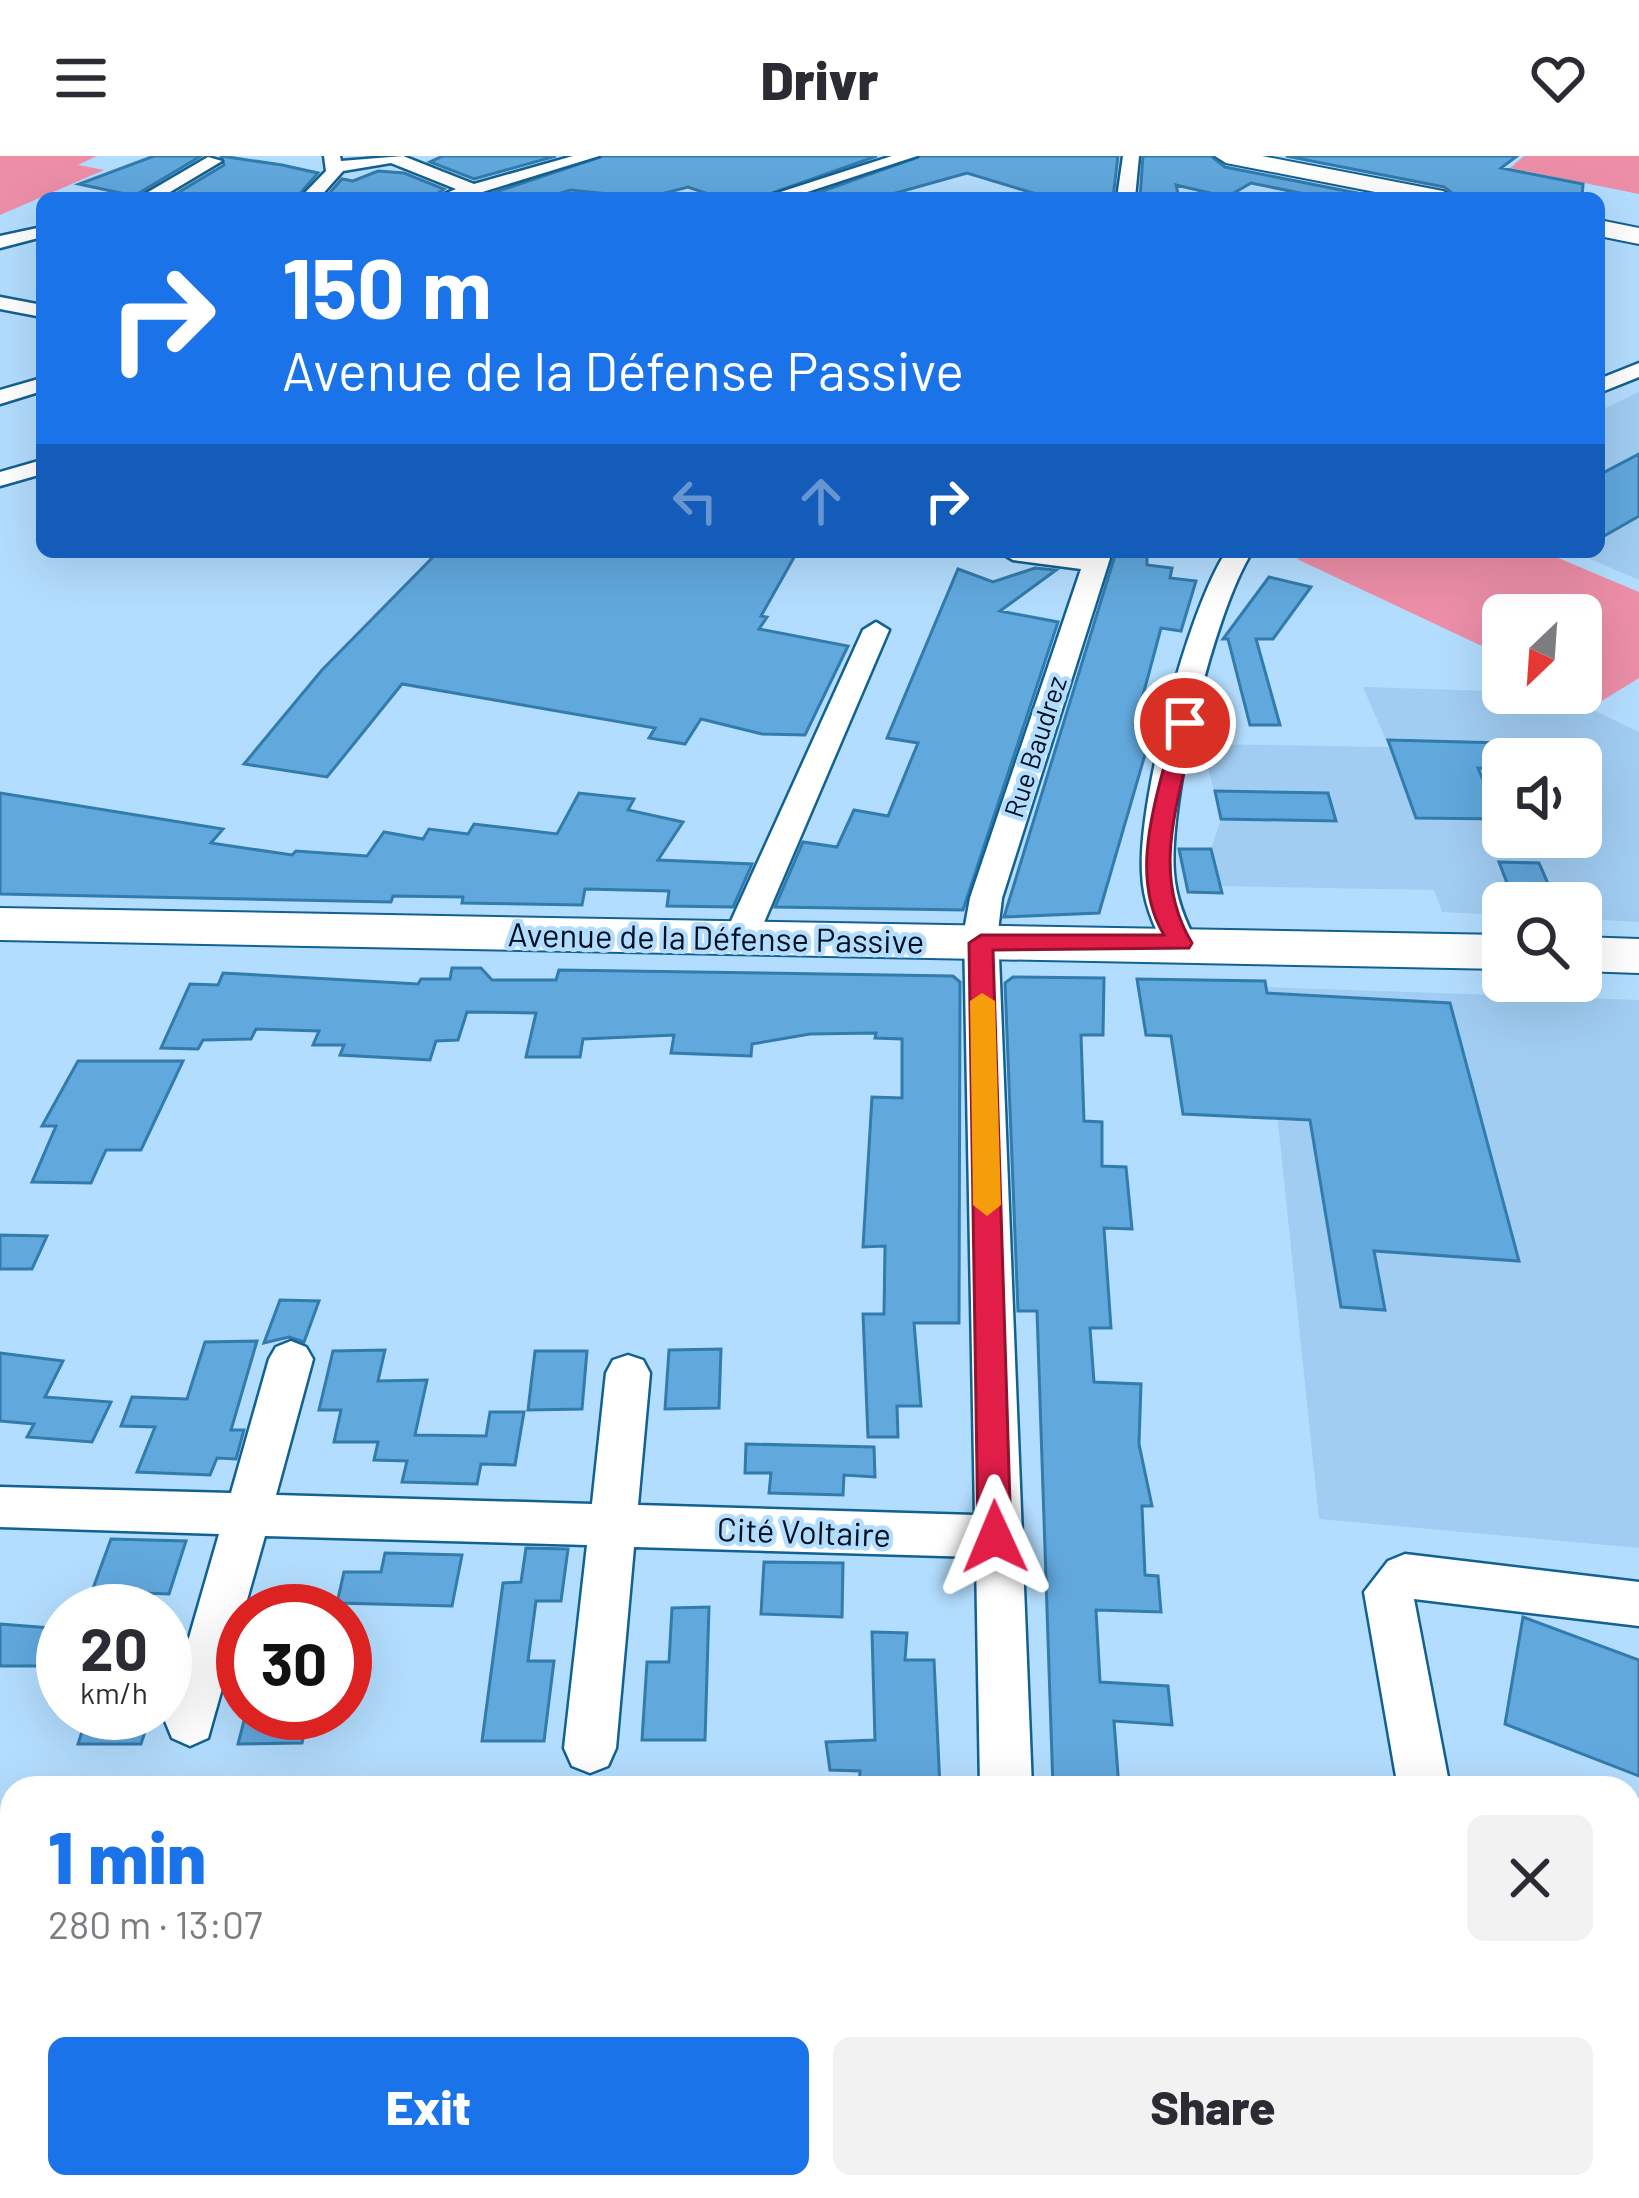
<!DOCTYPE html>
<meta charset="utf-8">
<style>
:root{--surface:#fff;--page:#f2f2f3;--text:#2b2b33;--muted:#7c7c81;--accent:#1a73e8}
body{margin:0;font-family:Barlow,sans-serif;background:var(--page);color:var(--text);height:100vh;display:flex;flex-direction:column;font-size:45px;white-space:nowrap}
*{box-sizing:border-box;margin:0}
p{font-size:39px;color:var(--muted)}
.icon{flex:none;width:66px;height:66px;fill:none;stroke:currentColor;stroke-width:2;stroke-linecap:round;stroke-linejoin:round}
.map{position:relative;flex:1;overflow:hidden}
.drawer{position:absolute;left:0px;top:1620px;width:1641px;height:423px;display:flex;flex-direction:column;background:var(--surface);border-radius:36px 36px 0 0;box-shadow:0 12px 48px #0002}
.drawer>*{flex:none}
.top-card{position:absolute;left:36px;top:36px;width:1569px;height:366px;border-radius:18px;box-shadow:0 12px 48px #0002;background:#1a73e8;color:#fff;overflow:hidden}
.needle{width:78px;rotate:205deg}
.tools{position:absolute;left:1482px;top:438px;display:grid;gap:24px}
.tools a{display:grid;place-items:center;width:120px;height:120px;border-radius:18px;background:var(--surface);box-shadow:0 12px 48px #0002;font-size:60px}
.speed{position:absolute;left:36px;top:1428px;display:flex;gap:24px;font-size:60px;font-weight:700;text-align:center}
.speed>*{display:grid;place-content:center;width:156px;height:156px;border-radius:50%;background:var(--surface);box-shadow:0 12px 48px #0002;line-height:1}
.speed small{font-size:30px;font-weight:400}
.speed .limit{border:18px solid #d22;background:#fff;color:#111}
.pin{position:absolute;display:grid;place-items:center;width:102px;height:102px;color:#fff;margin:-51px;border:6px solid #fff;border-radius:50%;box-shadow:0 3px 12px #0007}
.me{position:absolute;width:132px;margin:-66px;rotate:359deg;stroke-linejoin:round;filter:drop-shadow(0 0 9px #0008)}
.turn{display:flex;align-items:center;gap:42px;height:252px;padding:0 48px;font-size:54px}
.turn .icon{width:156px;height:156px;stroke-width:2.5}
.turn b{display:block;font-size:84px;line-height:102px}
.lanes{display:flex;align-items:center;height:114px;padding:0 48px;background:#0003;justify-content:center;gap:60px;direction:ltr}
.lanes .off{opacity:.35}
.round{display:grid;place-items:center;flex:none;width:126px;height:126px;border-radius:18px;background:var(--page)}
.summary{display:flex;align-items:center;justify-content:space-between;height:204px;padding:0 48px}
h1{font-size:72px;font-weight:800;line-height:90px;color:var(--accent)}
.button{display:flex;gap:24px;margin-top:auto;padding:24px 48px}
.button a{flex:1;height:138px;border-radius:18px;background:var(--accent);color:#fff;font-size:48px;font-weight:800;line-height:138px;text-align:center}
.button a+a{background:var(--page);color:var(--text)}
header{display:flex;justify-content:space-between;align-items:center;height:156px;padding:0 48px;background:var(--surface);font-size:54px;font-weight:800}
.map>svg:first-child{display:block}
</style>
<header><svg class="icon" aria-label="menu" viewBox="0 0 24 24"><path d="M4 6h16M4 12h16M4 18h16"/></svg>Drivr<svg class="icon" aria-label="heart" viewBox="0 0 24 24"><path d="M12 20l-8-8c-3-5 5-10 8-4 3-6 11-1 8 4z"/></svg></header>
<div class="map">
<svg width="1639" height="2042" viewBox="0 0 1639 2042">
<rect width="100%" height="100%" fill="#b3ddfe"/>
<path fill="#a1cdf2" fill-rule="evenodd" d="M1639 236V424L1574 396H1599V255Z
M1363 531 1558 537 1639 576V766L1581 763V747H1503V759L1442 756 1434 734 1220 730 1211 693 1221 663 1202 588 1389 591ZM1503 603H1581V681H1503Z
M1264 831 1639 844V1392L1319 1363Z"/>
<path fill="#ec8ea8" d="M0 0H97L78 9 104 14 0 59Z
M1524 0H1639V38L1510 12Z
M1312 396H1544L1639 436V522L1600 546 1581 537V459H1503V500L1297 403Z
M0 1691 12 1692V2031H352L349 2042H0Z"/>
<path fill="#61a8dd" stroke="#327bad" stroke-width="3" d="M154 0H201L134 40 79 28Z
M221 0 282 9 318 17 296 42H169L224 9Z
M443 0H556L474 23 430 6Z
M603 0H877L758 42H720L688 31 646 42 571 34 544 42H478Z
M921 0H1118L1113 42 1046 41 967 17 878 42H803Z
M1143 0H1211L1225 11 1382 42H1324L1251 27 1227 41 1176 29 1179 42H1140Z
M1286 0H1517L1501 12 1583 28 1582 42H1459L1444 31Z
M378 15 404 17 444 33 431 42H325L342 23 353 25Z
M1639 298V360L1599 383V319Z
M438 396 684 400 797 396 761 460 767 461 759 473 848 490 805 579 762 578 701 563 685 588 649 582 655 572 402 528 327 621 244 608 322 514Z
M1116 396H1147V409L1172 412 1170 422 1196 425 1181 475 1161 472 1135 569 1153 571 1099 757 1004 761Z
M1035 412 1056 414 1000 455 1058 466 963 754 775 751 803 686 837 691 854 654 888 660 918 587 887 582 958 413 993 426Z
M1269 421 1311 431 1273 483H1256L1280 569H1250L1228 483H1223Z
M1388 584 1503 587V613L1478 612 1500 663 1416 662Z
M1215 635 1328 637 1336 665 1221 663Z
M0 637 223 673 211 687 292 699 296 695 367 700 384 676 423 683 429 673 468 678 474 668 557 678 579 637 634 643 628 654 683 666 658 704 752 708 733 751 667 750 669 735 585 733 582 749 462 747 463 741 393 740 391 746 0 738Z
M1179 693H1211L1222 737 1188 736Z
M1499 706 1539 707 1556 746 1514 745Z
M452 812H481L492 824H556L559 814 953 820 960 826 959 1167H914L921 1250H897L898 1281H868L863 1158H884L885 1090 863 1091 872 941 902 942V883L875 882 876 877 810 878 752 888 751 900 671 897 674 879 583 883 580 901H526L536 857 467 856 458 884 436 885 430 904 340 899 344 889H313L319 875 256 873 251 883 203 884 198 893 161 892 190 828 218 829 223 817 418 828 421 823H450Z
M1013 821 1104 822 1103 879H1081L1084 965 1102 966V1010L1126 1011 1132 1073 1104 1072 1111 1172H1090L1094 1226 1141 1228 1139 1288 1152 1350H1142L1145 1419 1158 1420 1161 1456 1096 1454 1100 1526 1168 1530 1172 1569 1114 1565 1119 1632H1053L1037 1155H1018L1005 827Z
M1137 823 1265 825 1267 837 1450 847 1519 1105 1374 1095 1385 1154 1341 1151 1310 964 1183 958 1171 880 1146 879Z
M78 905H183L141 994H106L91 1027 32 1026 56 970H42Z
M0 1079 47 1080 32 1113H0Z
M280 1144 319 1145 304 1186 289 1181 264 1187Z
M257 1185 231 1274H244L236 1303 217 1302 210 1319 137 1316 155 1271 121 1270 132 1241 187 1243 205 1186Z
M721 1193 719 1252 665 1253 669 1194Z
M385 1194 378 1225 427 1224 415 1279 486 1280 490 1256H524L515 1309 481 1308 477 1328 402 1326 407 1305 374 1304 378 1286H334L341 1254H319L333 1195Z
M535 1195H587L582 1253 528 1254Z
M0 1197 63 1205 45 1241 111 1246 92 1286 27 1281 34 1268 0 1265Z
M746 1288 874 1291 875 1321 844 1319 843 1339 769 1337 771 1317H745Z
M111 1383 186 1385 169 1438 92 1435Z
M526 1392 568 1393 561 1445H536L528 1505H554L544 1585H482L503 1427 521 1426Z
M385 1397 462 1399 452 1450 337 1447 344 1416H381Z
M764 1406 843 1407 842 1461 761 1458Z
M709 1451 705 1584H642L647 1506H669L672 1452Z
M1523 1461 1639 1504V1620L1505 1568Z
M0 1468 63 1473V1510H0Z
M872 1476 907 1477 905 1504H934L940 1632 859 1628 860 1615 830 1614 826 1586 875 1584Z
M88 1557H151L141 1588H78Z
M246 1557H309L302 1587 238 1588Z"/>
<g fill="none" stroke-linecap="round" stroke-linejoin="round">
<g stroke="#116192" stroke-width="5">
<path id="minor" d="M324 0H340L341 5 403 0 474 28 573 0H599L463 42H435L456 33 391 7 343 15 319 42H300L326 15Z
M892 0H917L789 42H762Z
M1123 0H1139L1135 42H1117Z
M208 1 222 5 160 42H138Z
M42 71V81L0 92V80Z
M0 141 42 149V161L0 153Z
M1639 207V221L1599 237V223Z
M42 222V235L0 248V234Z
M42 304V318L0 330V316Z
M1000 396H1112L1002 742 998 775 1032 1632H980L976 1401 634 1391 616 1592 608 1610 590 1617 572 1610 564 1592 587 1389 265 1380 208 1582 190 1590 172 1582 165 1565 219 1378 0 1371V1331L231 1337 269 1203 276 1191 291 1185 306 1191 313 1203 276 1339 592 1348 606 1217 613 1204 628 1199 643 1204 650 1217 638 1349 975 1359 964 775 970 742 1081 413 1013 404Z
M1226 396H1252C1214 456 1168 646 1174 717 1176 743 1185 765 1197 787L1180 798 1168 795C1153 771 1143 745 1142 717 1138 644 1187 456 1226 396Z
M876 466 889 474 756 785 739 796 727 793 722 785 863 474Z
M1405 1398 1639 1426V1470L1414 1443 1450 1632H1398L1364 1436 1388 1405Z
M992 2031H1054L1055 2042H993Z
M1466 2031H1528L1530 2042H1468Z"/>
</g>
<g stroke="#116192" stroke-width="4">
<path id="secondary" d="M1215 0H1262L1443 35 1455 42H1406L1226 7Z
M1599 64 1639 72V88L1599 80Z"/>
</g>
<g stroke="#116192" stroke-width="4">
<path id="primary" d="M0 752 1503 779V813L0 784Z
M1581 781 1639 783V817L1581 815Z"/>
</g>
<use href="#minor" fill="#fff" fill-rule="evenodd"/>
<use href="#secondary" fill="#fff" fill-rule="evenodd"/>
<use href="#primary" fill="#fff" fill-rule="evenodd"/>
</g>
<path fill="#e11d48" stroke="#92132f" stroke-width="3" d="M1185 561 1195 567C1180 643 1149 716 1192 787L1189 792 993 794 1011 1381 1006 1392 995 1396 983 1392 978 1381 969 787 981 779H1164C1126 715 1160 635 1175 567Z"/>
<path fill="#f59e0b" d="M982 837 995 845 1001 1049 987 1060 973 1049 970 845Z"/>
<g text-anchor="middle" stroke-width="9" stroke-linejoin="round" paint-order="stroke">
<g font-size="27" fill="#00101f" stroke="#b3ddfe">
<text transform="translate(1036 591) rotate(-72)" y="9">Rue Baudrez</text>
</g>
<g font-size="33" fill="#00101f" stroke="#b3ddfe">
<text transform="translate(716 782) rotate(1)" y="12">Avenue de la Défense Passive</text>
<text transform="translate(804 1376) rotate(2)" y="12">Cité Voltaire</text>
</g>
</g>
</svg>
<div class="tools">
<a><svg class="needle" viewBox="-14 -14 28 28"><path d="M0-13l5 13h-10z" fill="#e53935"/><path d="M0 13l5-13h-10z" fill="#7c7c81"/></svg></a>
<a><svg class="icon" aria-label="sound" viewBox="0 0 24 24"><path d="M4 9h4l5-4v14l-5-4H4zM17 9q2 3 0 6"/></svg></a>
<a><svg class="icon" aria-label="search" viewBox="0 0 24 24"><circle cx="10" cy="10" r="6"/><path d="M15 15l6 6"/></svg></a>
</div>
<div class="speed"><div>20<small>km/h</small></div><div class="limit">30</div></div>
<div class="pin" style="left:1185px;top:567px;background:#d93025"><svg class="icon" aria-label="arrive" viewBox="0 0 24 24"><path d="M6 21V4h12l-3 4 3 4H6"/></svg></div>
<svg class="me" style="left:995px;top:1381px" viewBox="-20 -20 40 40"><path d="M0-17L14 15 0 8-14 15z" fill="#e11d48" stroke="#fff" stroke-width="4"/></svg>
<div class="top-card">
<div class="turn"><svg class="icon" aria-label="right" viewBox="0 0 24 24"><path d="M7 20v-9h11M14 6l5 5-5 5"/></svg><div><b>150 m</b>Avenue de la Défense Passive</div></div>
<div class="lanes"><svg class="icon off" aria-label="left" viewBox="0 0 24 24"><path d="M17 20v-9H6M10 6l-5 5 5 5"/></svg><svg class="icon off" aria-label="ahead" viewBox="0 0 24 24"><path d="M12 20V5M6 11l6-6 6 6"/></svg><svg class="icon" aria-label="right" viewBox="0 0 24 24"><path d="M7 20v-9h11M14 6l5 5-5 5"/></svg></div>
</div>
<section class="drawer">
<div class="summary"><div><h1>1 min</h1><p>280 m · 13:07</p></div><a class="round"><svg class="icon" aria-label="close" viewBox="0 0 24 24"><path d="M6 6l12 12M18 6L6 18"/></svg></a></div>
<div class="button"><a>Exit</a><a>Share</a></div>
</section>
</div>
